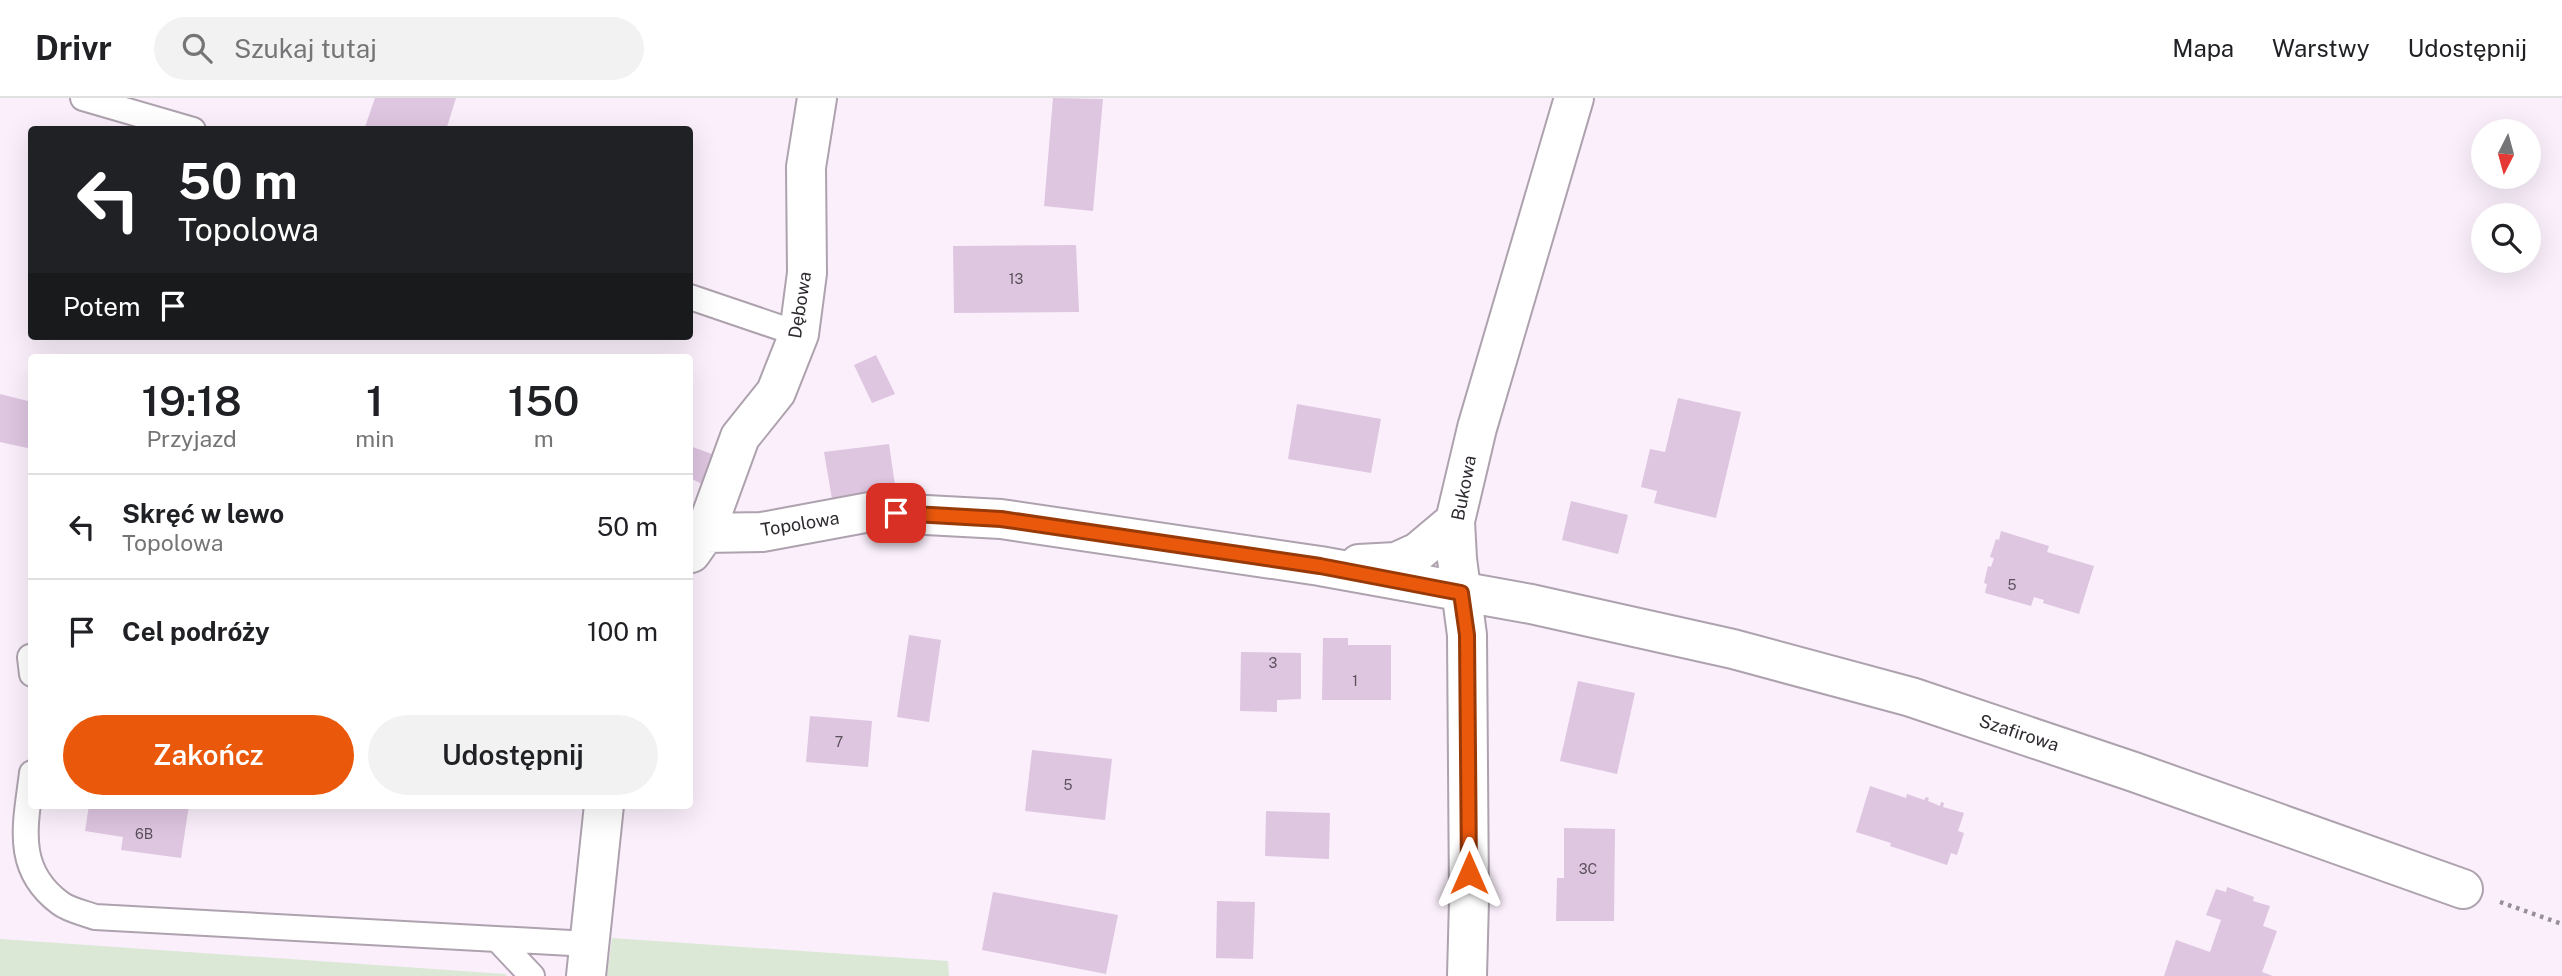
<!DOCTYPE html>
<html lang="pl">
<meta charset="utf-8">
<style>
:root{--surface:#fff;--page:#f2f2f2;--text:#202124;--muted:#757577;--line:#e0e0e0;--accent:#ea580c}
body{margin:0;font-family:"Public Sans",sans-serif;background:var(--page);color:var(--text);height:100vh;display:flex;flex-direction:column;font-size:26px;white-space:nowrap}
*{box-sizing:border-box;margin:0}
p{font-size:23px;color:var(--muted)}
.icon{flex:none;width:38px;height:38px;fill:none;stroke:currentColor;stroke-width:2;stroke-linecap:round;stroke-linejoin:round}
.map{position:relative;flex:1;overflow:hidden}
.drawer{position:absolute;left:28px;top:256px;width:665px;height:455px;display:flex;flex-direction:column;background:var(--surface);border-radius:7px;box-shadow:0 7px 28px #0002}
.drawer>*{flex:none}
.banner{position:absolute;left:28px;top:28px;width:665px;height:214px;border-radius:7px;box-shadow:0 7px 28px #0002;background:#202124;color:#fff;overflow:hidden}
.needle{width:46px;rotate:186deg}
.buttons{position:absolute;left:2471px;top:21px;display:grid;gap:14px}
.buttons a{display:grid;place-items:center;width:70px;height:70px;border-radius:50%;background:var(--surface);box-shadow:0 7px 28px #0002;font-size:35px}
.pin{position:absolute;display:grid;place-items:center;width:60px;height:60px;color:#fff;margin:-30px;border-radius:14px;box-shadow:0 4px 10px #0006}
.me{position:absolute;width:77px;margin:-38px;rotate:0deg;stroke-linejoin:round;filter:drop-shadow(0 0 5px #0008)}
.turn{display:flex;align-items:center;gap:24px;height:147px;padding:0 35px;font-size:32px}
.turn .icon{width:91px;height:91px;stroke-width:2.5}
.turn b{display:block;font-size:49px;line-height:60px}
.then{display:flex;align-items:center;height:66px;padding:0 35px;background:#0003;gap:14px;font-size:26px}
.eta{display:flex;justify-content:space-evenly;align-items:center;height:119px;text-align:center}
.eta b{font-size:42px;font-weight:600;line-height:49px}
.action{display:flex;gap:14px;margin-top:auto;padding:14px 35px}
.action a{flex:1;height:80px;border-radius:42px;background:var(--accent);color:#fff;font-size:28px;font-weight:600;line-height:80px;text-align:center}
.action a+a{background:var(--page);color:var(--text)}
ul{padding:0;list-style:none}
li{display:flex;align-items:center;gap:21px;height:105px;padding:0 35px;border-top:2px solid var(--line)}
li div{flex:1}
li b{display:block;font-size:26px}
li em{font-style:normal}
header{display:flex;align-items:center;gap:42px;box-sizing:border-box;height:98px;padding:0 35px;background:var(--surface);border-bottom:2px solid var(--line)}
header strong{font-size:33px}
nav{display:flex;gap:38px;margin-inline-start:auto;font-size:24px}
.search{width:490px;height:63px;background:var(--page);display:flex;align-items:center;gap:18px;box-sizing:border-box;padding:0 24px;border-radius:38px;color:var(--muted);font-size:26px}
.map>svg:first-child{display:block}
</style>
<header>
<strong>Drivr</strong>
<div class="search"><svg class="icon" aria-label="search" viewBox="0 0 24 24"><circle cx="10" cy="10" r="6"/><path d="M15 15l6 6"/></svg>Szukaj tutaj</div>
<nav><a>Mapa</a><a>Warstwy</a><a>Udostępnij</a></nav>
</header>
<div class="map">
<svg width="2562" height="878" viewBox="0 0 2562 878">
<rect width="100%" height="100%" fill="#faeffb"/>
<path fill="#dae8d5" d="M612 840 948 863 949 878H607Z
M0 841 505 876 507 878H0Z"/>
<path fill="#dec5e0" d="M375 0H456L446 32H370L365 29Z
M1053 0 1103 1 1093 113 1044 108Z
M1076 147 1079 214 954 215 953 148Z
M876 257 895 296 872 305 854 267Z
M0 296 32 304V351L0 344Z
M1678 300 1741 314 1716 420 1654 405 1657 393 1641 389 1650 351 1665 354Z
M1297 306 1381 321 1371 375 1288 361Z
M889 346 896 394 832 401 824 354Z
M690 348 720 359 706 388 690 380Z
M1571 403 1628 417 1618 456 1562 442Z
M2001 433 2049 448 2047 454 2094 468 2079 516 2043 505 2044 502 2034 499 2031 508 1985 495 1987 486 1984 485 1988 468 1991 469 1994 460 1990 459 1996 441 1999 442Z
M909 537 941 542 929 624 897 619Z
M1323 540H1348V547H1391V602H1322Z
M1241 554 1301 555V601L1277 602V614L1240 613Z
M1578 583 1635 595 1617 676 1560 663Z
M810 618 872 623 868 669 806 664Z
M1032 652 1112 661 1105 722 1025 713Z
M1870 688 1906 700 1907 696 1924 702 1926 699 1929 700 1928 703 1940 708 1941 704 1944 705 1943 709 1964 715 1958 733 1964 735 1957 757 1951 755 1947 767 1890 748 1891 745 1856 734Z
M89 707H189L181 760 121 752 123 739 85 733Z
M1266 713 1330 715 1329 761 1265 758Z
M1564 730 1615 731 1614 823H1556L1557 780H1564Z
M2227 789 2254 799 2253 803 2270 808 2263 828 2277 833 2262 874 2273 878H2164L2176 842 2210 854 2221 822 2206 817 2216 791 2226 794Z
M993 794 1118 817 1106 876 982 852Z
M1217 803 1255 804 1253 861 1216 860Z"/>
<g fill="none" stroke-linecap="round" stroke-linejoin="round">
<g stroke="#ada2ae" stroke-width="28">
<path id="lane" d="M83 0 193 32
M690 199 799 236
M30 559 32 576
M32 675C26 725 13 770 60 805 69 812 84 815 95 819L589 846
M498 842 532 878"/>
</g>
<g stroke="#ada2ae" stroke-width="42">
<path id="street" d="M705 435 762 434 870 414 1001 421 1320 468 1531 506 1733 551 1911 599 2134 674 2463 791
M691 455 705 435 740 339 776 294 799 236 807 175 806 69 817 0
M1359 466 1396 464 1418 454 1455 423
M586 878 604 707
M1467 878 1469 802 1467 537 1457 461 1455 423 1477 330 1574 0"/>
</g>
<path stroke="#968f97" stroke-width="4.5" stroke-dasharray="3.5 5" stroke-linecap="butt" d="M2500 804 2562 826"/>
<use href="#lane" stroke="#fff" stroke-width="24"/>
<use href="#street" stroke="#fff" stroke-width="38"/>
</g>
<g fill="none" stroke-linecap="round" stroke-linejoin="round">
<g stroke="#983908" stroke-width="18">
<path id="route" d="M896 415 1001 421 1320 468 1461 495 1467 537 1469 775"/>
</g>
<use href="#route" stroke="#ea580c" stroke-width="12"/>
</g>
<g text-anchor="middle" stroke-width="7" stroke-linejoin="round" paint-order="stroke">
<g font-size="14" fill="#5a515b">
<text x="1016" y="186">13</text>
<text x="2012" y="492">5</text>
<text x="1273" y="570">3</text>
<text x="1355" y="588">1</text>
<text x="839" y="649">7</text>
<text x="1068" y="692">5</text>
<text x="144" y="741">6B</text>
<text x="1588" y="776">3C</text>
</g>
<g font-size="18" fill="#2e2a2f" stroke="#fff">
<text transform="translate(800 207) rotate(-81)" y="6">Dębowa</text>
<text transform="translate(1464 390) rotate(-79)" y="6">Bukowa</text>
<text transform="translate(800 426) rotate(-9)" y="6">Topolowa</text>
<text transform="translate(2019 635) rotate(18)" y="6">Szafirowa</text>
</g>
</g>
</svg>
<div class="buttons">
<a><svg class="needle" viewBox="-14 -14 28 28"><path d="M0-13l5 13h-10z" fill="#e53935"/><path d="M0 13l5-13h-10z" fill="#757577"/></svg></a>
<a><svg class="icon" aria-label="search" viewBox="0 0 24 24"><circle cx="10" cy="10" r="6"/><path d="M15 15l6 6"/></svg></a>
</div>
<div class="pin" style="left:896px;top:415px;background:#d93025"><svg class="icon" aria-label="arrive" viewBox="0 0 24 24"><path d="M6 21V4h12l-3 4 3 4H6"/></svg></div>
<svg class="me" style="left:1469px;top:775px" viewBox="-20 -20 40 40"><path d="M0-17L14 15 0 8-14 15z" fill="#ea580c" stroke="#fff" stroke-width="4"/></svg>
<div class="banner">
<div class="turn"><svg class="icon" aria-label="left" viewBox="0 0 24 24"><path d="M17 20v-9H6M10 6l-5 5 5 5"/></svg><div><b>50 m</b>Topolowa</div></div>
<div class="then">Potem<svg class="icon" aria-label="arrive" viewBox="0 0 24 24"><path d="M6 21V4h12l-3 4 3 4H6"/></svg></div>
</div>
<section class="drawer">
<div class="eta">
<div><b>19:18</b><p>Przyjazd</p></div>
<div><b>1</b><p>min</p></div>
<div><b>150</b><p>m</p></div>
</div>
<ul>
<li><svg class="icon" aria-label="left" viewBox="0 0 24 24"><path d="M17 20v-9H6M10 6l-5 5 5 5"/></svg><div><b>Skręć w lewo</b><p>Topolowa</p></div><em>50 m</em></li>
<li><svg class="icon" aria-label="arrive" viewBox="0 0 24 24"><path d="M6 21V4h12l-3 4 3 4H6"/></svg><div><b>Cel podróży</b></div><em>100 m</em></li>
</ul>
<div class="action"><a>Zakończ</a><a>Udostępnij</a></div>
</section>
</div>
